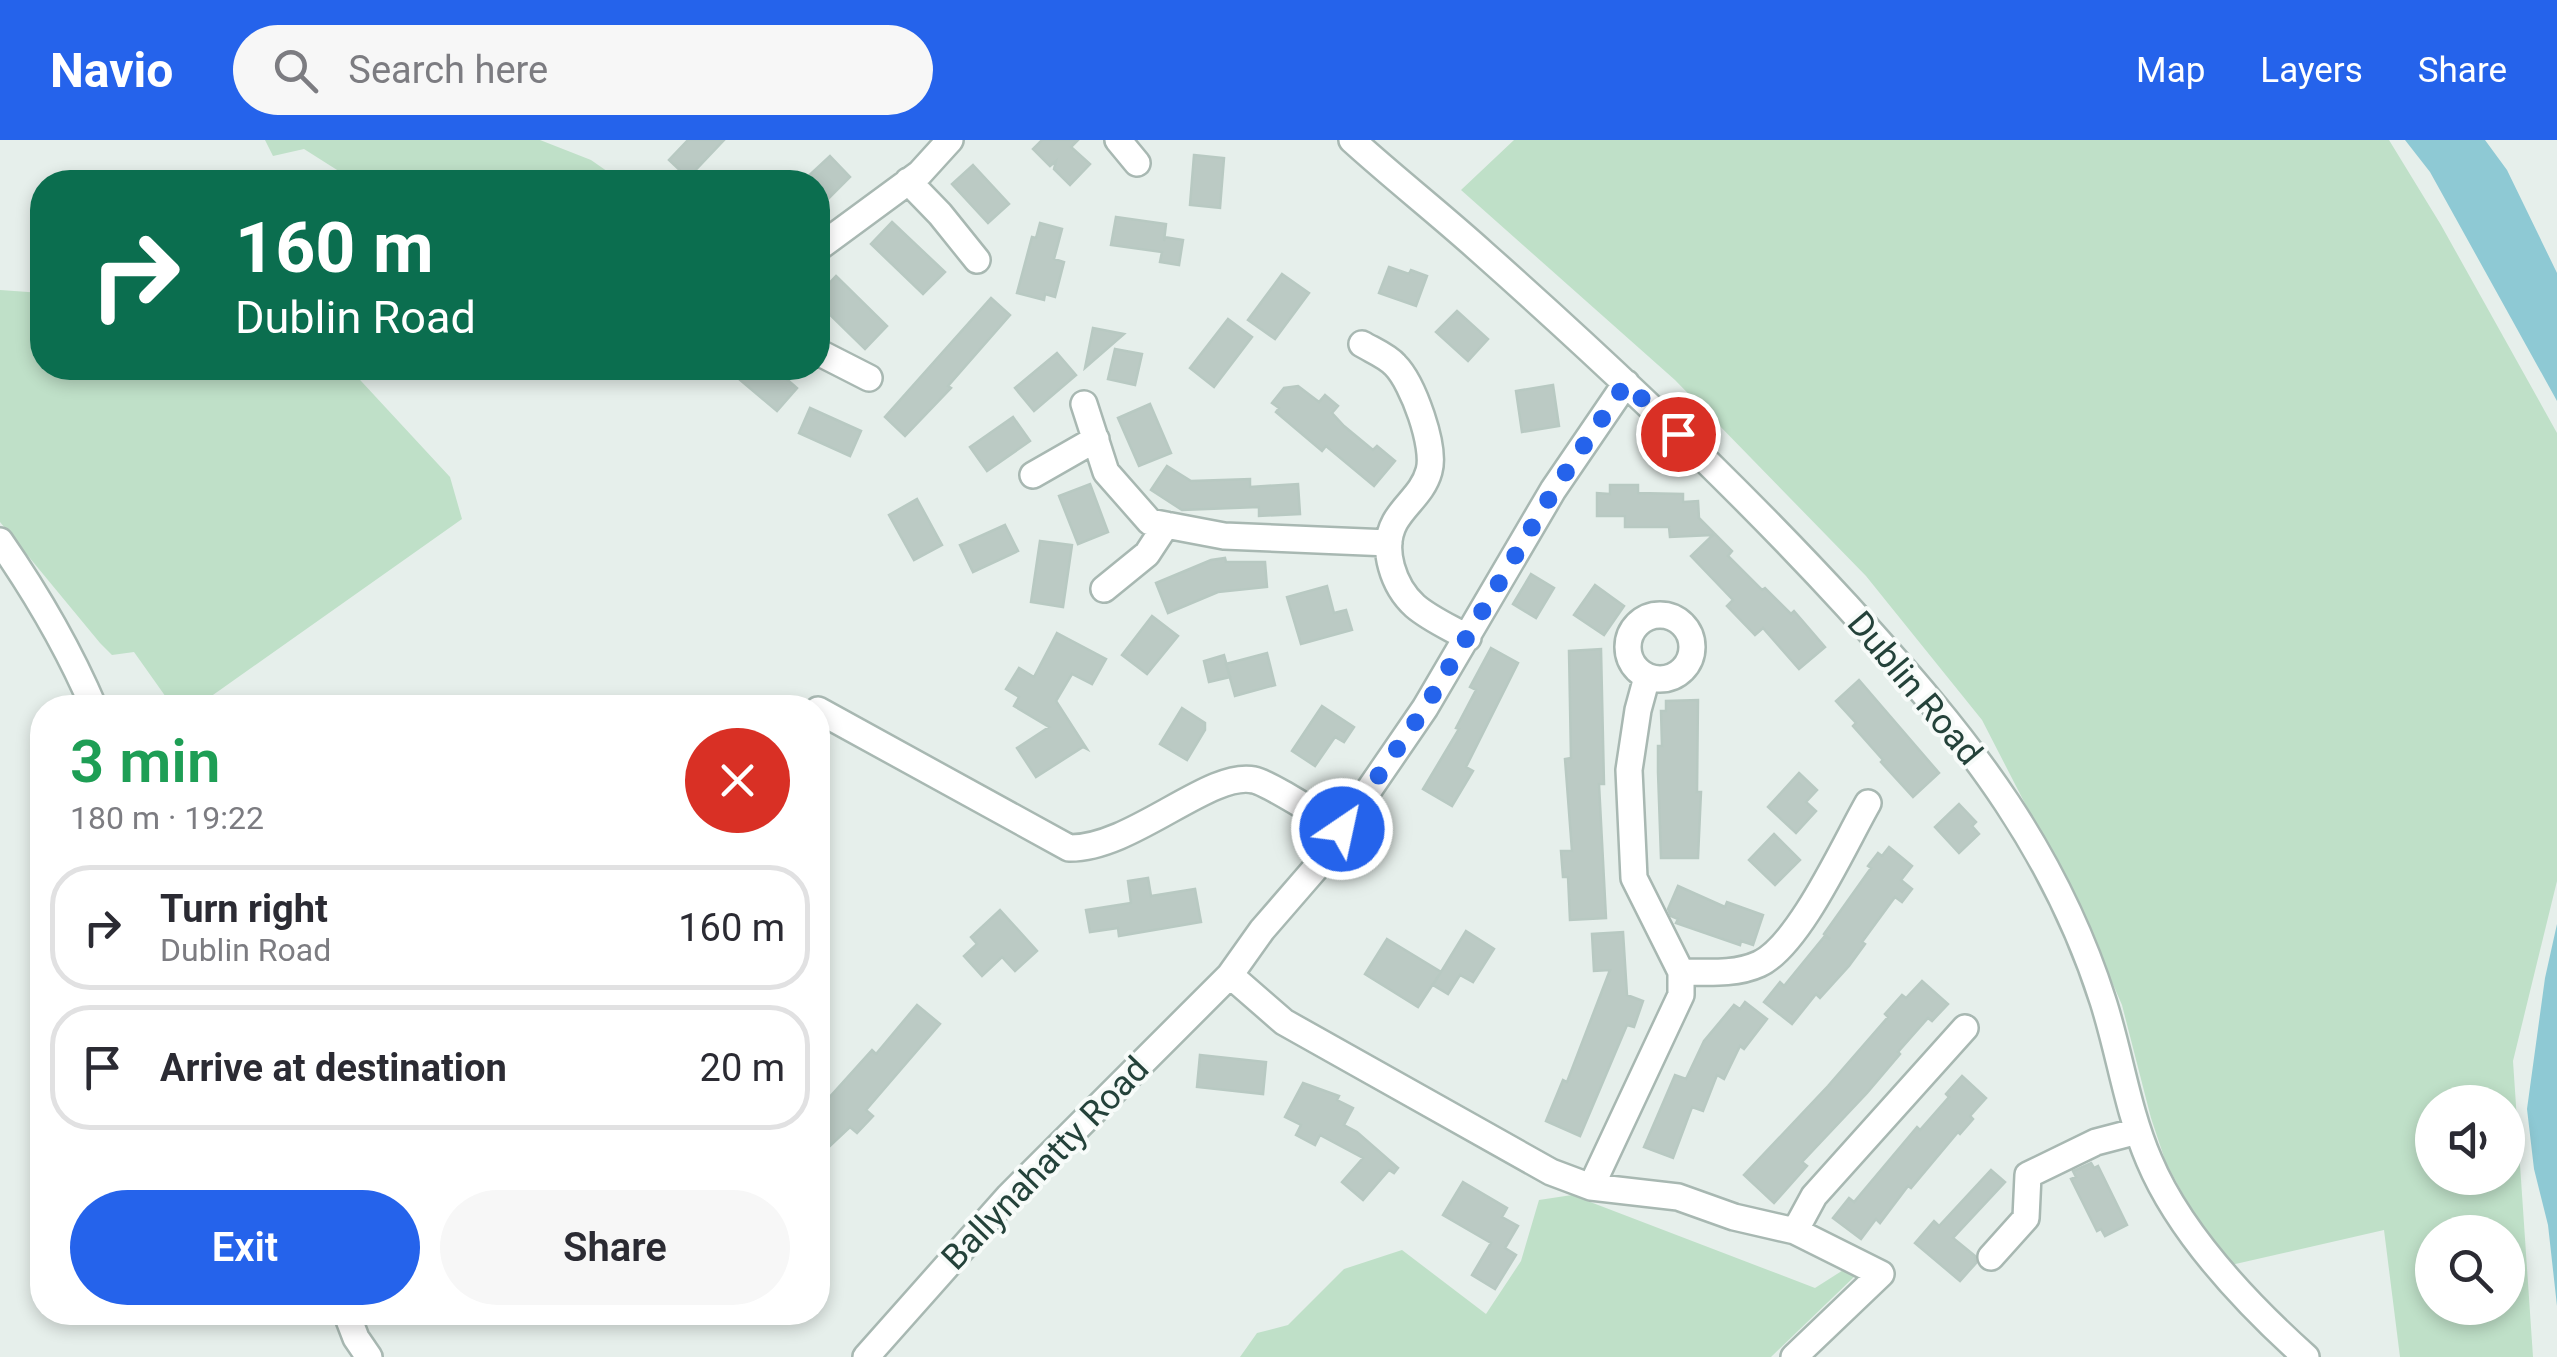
<!DOCTYPE html>
<meta charset="utf-8">
<style>
:root{--surface:#fff;--page:#f7f7f7;--text:#2b2b33;--muted:#7c7c81;--line:#e1e1e2;--accent:#2563eb}
body{margin:0;font-family:Roboto,sans-serif;background:var(--page);color:var(--text);height:100vh;display:flex;flex-direction:column;font-size:38px;white-space:nowrap}
*{box-sizing:border-box;margin:0}
p{font-size:32px;color:var(--muted)}
.icon{flex:none;width:55px;height:55px;fill:none;stroke:currentColor;stroke-width:2;stroke-linecap:round;stroke-linejoin:round}
.map{position:relative;flex:1;overflow:hidden}
.details{position:absolute;left:30px;top:555px;width:800px;height:630px;display:flex;flex-direction:column;background:var(--surface);border-radius:40px;box-shadow:0 5px 15px #0003}
.details>*{flex:none}
.guide{position:absolute;left:30px;top:30px;width:800px;height:210px;border-radius:40px;box-shadow:0 5px 15px #0003;background:#0b6e4f;color:#fff;overflow:hidden}
.fabs{position:absolute;left:2415px;top:945px;display:grid;gap:20px}
.fabs a{display:grid;place-items:center;width:110px;height:110px;border-radius:50%;background:var(--surface);box-shadow:0 5px 15px #0003;font-size:50px}
.pin{position:absolute;display:grid;place-items:center;width:85px;height:85px;color:#fff;margin:-42px;border:5px solid #fff;border-radius:50%;box-shadow:0 2px 10px #0007}
.me{position:absolute;width:110px;margin:-55px;rotate:34deg;stroke-linejoin:round;filter:drop-shadow(0 0 8px #0008)}
.turn{display:flex;align-items:center;gap:35px;height:210px;padding:0 40px;font-size:45px}
.turn .icon{width:130px;height:130px;stroke-width:2.5}
.turn b{display:block;font-size:70px;line-height:85px}
.round{display:grid;place-items:center;flex:none;width:105px;height:105px;border-radius:52px;background:var(--page)}
.headline{display:flex;align-items:center;justify-content:space-between;height:170px;padding:0 40px}
h1{font-size:60px;font-weight:600;line-height:75px;color:#1e9e55}
.cta{display:flex;gap:20px;margin-top:auto;padding:20px 40px}
.cta a{flex:1;height:115px;border-radius:60px;background:var(--accent);color:#fff;font-size:40px;font-weight:600;line-height:115px;text-align:center}
.cta a+a{background:var(--page);color:var(--text)}
ul{padding:0;list-style:none}
li{display:flex;align-items:center;gap:30px;height:125px;margin:0 20px 15px;padding:0 20px;border:5px solid var(--line);border-radius:40px}
li div{flex:1}
li b{display:block;font-size:38px}
li em{font-style:normal}
header{display:flex;align-items:center;gap:60px;box-sizing:border-box;height:140px;padding:0 50px;background:var(--accent);color:#fff}
header strong{font-size:48px}
nav{display:flex;gap:55px;margin-inline-start:auto;font-size:35px}
.search{width:700px;height:90px;background:var(--page);display:flex;align-items:center;gap:25px;box-sizing:border-box;padding:0 35px;border-radius:55px;color:var(--muted);font-size:38px}
.map>svg:first-child{display:block}
</style>
<header>
<strong>Navio</strong>
<div class="search"><svg class="icon" aria-label="search" viewBox="0 0 24 24"><circle cx="10" cy="10" r="6"/><path d="M15 15l6 6"/></svg>Search here</div>
<nav><a>Map</a><a>Layers</a><a>Share</a></nav>
</header>
<div class="map">
<svg width="2557" height="1217" viewBox="0 0 2557 1217">
<rect width="100%" height="100%" fill="#e6efeb"/>
<path fill="#bfe0c8" fill-rule="evenodd" d="M265 0H540L591 20 614 36 609 42H356L304 9 273 16Z
M1514 0H2389L2441 85 2557 293V741L2513 921 2533 1217H2400L2384 1090 2231 1125 2192 1071 2166 1023 2151 978 2122 865 2085 780 1982 580 1866 436 1675 240 1461 50ZM2432 962H2508V1038H2432ZM2432 1092H2508V1168H2432Z
M0 150 42 153V228H349L450 337 462 379 196 567H173L134 512 112 515 100 503 0 382Z
M1572 1055 1815 1148 1848 1127 1856 1135 1771 1217H1240L1257 1193 1288 1185 1344 1129 1402 1110 1486 1174 1521 1121 1539 1060Z"/>
<path fill="#8ec9d4" d="M2405 0H2485L2507 30 2557 133V261L2430 32Z
M2557 784V1166L2548 1085 2534 1029 2527 969 2545 838Z"/>
<path fill="#bbcac4" stroke="#b8c9c2" stroke-width="2.5" d="M688 0H724L688 38 669 20Z
M1042 0H1078L1071 7 1090 24 1070 45 1054 29 1056 21 1050 26 1033 9Z
M1194 15 1224 18 1220 68 1190 65Z
M830 16 850 37 818 69V42H802Z
M973 25 1009 64 988 83 952 44Z
M1116 77 1166 84 1164 101V97L1183 100 1179 125 1160 122 1162 112 1111 105Z
M892 82 945 132 923 154 871 104Z
M1040 83 1062 89 1054 119 1064 122 1055 157 1045 154 1044 160 1017 153 1032 97 1036 98Z
M1389 127 1409 134 1411 130 1427 136 1416 166 1379 153Z
M1282 134 1309 153 1275 199 1248 180Z
M836 136 887 186 865 209 818 163V155Z
M991 158 1010 175 948 246 951 248 905 296 885 277Z
M1457 171 1488 199 1468 221 1436 192Z
M1228 179 1252 197 1214 247 1190 228Z
M1093 188 1124 194 1085 228Z
M1115 209 1142 214 1135 245 1108 239Z
M1057 213 1076 235 1034 271 1015 248Z
M726 228H774L797 248 777 271Z
M1553 245 1559 286 1522 292 1516 251Z
M1298 246 1319 262 1325 255 1338 266 1332 273 1344 286 1373 310 1377 306 1395 321 1374 346 1326 306 1322 311 1276 272 1279 268 1272 263 1284 248Z
M1150 264 1171 313 1139 326 1118 278Z
M810 268 861 291 850 316 799 293Z
M1013 277 1030 301 987 331 970 307Z
M1167 326 1191 341 1250 339V347L1298 344 1300 374 1259 376V367L1182 370 1151 350Z
M1090 344 1108 392 1078 404 1059 356Z
M1610 345H1638V353L1683 354V362L1698 361 1699 378 1732 411 1728 416 1762 450 1765 448 1791 474 1794 471 1825 507 1799 529 1763 488 1755 495 1727 466 1733 460 1691 416 1713 395 1670 397 1669 387H1625V376H1597V353L1610 354Z
M917 359 942 405 914 420 889 375Z
M1005 385 1018 411 973 432 960 405Z
M1040 401 1072 405 1063 467 1031 462Z
M1225 418 1226 422H1265L1267 447 1218 452 1168 473 1156 443 1211 420Z
M1531 434 1554 448 1536 478 1513 464Z
M1595 445 1624 466 1604 495 1574 475Z
M1327 446 1334 473 1346 470 1352 490 1301 504 1287 457Z
M1152 476 1178 496 1147 534 1122 515Z
M1057 493 1106 519 1092 544 1072 534 1056 561 1087 609 1083 607 1036 637 1017 608 1049 587 1014 566 1019 557 1006 549 1019 528 1034 537Z
M1491 508 1518 523 1466 627 1473 631 1452 666 1423 649 1459 589 1456 588 1476 550 1470 547Z
M1601 509 1604 644H1599L1606 778 1570 780 1568 737H1563L1561 711H1572L1565 619 1571 618 1569 511Z
M1267 513 1275 545 1235 556 1226 524Z
M1224 515 1230 537 1209 542 1204 521Z
M1859 540 1939 633 1913 657 1881 622 1883 620 1853 586 1856 583 1836 561Z
M1698 560 1697 652H1701L1698 718H1661L1658 632V606H1662L1661 571H1666V561Z
M1322 566 1354 587 1344 602 1335 597 1315 626 1292 611Z
M1182 568 1205 583V590L1187 620 1160 604Z
M1799 633 1817 650 1806 662 1816 671 1796 693 1768 667Z
M1959 664 1976 682 1972 686 1979 694 1959 713 1935 687Z
M1774 694 1800 720 1775 745 1749 720Z
M1889 707 1912 726 1901 740 1912 749 1902 762 1895 757 1862 802 1865 804 1849 826 1820 858 1816 854 1792 884 1764 862 1780 842 1784 846 1824 797 1830 799 1824 794 1871 728 1868 726 1878 713 1882 716Z
M1148 738 1151 756 1195 749 1201 782 1119 796 1118 788 1090 792 1086 770 1131 763 1128 741Z
M1678 746 1725 767 1727 762 1763 775 1753 805 1741 801 1740 805 1676 783 1678 779 1671 776 1668 769Z
M1000 770 1037 811 1015 831 1002 817 982 836 964 816 977 804 971 797Z
M1466 791 1494 809 1473 842 1460 835 1448 854 1433 845Z
M1623 792 1627 855 1643 861 1634 887 1627 885 1580 996 1546 981 1563 940 1567 942 1610 830 1594 831 1592 794Z
M1387 799 1441 832 1418 867 1365 834Z
M1922 841 1948 864 1932 881 1928 878 1898 912 1900 914 1867 953 1802 1022 1807 1026 1774 1063 1744 1035 1828 946 1888 877 1885 874 1902 855 1906 858Z
M1745 862 1767 879 1744 909 1740 906 1724 939 1717 935 1703 971 1692 967 1673 1018 1644 1007 1675 935 1686 939 1704 901 1734 865 1740 869Z
M917 865 940 884 866 970 873 976 857 993 850 987 818 1017V970L872 910 876 914Z
M1200 915 1266 922 1263 954 1197 947Z
M1962 936 1986 958 1970 976 1973 979 1960 994 1958 992 1911 1048 1908 1046 1880 1083 1876 1079 1861 1099 1833 1078 1849 1058 1854 1062 1917 987 1920 990 1949 957 1946 954Z
M1303 943 1339 956 1337 960 1353 968 1344 985 1357 992 1398 1028 1394 1033 1389 1030 1363 1060 1342 1042 1363 1018 1320 995 1315 1005 1296 995 1301 985 1285 977Z
M2091 1023 2094 1028 2098 1026 2127 1085 2105 1096 2101 1089 2097 1091 2071 1039 2076 1037 2073 1031Z
M1991 1030 2005 1042 1953 1098 1975 1116 1976 1123 1960 1141 1915 1103 1934 1081 1939 1086Z
M1463 1042 1507 1068 1502 1077 1518 1086 1505 1108 1516 1115 1495 1149 1472 1135 1491 1103 1443 1075Z"/>
<g fill="none" stroke-linecap="round" stroke-linejoin="round">
<g stroke="#a8b8b2" stroke-width="30">
<path id="minor" d="M1118 0 1137 23
M1352 0C1395 39 1441 75 1484 114 1610 226 1733 342 1847 466 1904 529 1960 592 2007 663 2048 725 2080 789 2103 861 2120 914 2127 969 2149 1020 2180 1094 2247 1164 2306 1217
M908 41 940 74 977 120
M818 108 920 33 950 0
M1362 204C1372 210 1387 216 1395 225 1413 243 1436 307 1429 331 1423 353 1405 364 1395 382 1380 409 1394 447 1415 466 1430 479 1451 488 1468 498
M818 212 869 238
M1084 264 1106 332 1150 382 1224 396 1389 403
M1033 335 1096 299
M0 401C36 453 69 509 94 568
M1104 449 1147 414 1166 385
M1628 507a32 32 0 1 1 64 0a32 32 0 1 1-64 0Z
M818 570 1069 708C1132 709 1210 630 1254 640 1269 643 1324 679 1342 689
M1681 832C1706 832 1735 835 1759 824 1799 806 1845 703 1868 663
M1230 835 1284 882 1551 1032 1591 1047 1678 1057 1734 1077 1795 1091 1881 1134 1794 1217
M1591 1047 1681 855V832L1634 738 1629 630 1638 570 1647 537
M1795 1091 1814 1056 1965 888
M1991 1117 2026 1078 2028 1035 2096 1002 2138 991
M346 1172 356 1198 369 1217
M866 1217 1009 1056 1230 835 1262 790 1314 730 1425 568 1553 350 1626 243"/>
</g>
<use href="#minor" stroke="#fff" stroke-width="25"/>
</g>
<g fill="none" stroke-linecap="round" stroke-linejoin="round">
<path stroke="#2563eb" stroke-width="18" stroke-dasharray="0 32.4" d="M1342 689 1425 568 1554 350 1626 243 1678 294"/>
</g>
<g text-anchor="middle" stroke-width="8" stroke-linejoin="round" paint-order="stroke">
<g font-size="35" fill="#24423a" stroke="#f7fbf9">
<text transform="translate(1915 548) rotate(50)" y="12">Dublin Road</text>
<text transform="translate(1045 1023) rotate(-46)" y="12">Ballynahatty Road</text>
</g>
</g>
</svg>
<div class="fabs">
<a><svg class="icon" aria-label="sound" viewBox="0 0 24 24"><path d="M4 9h4l5-4v14l-5-4H4zM17 9q2 3 0 6"/></svg></a>
<a><svg class="icon" aria-label="search" viewBox="0 0 24 24"><circle cx="10" cy="10" r="6"/><path d="M15 15l6 6"/></svg></a>
</div>
<div class="pin" style="left:1678px;top:294px;background:#d93025"><svg class="icon" aria-label="arrive" viewBox="0 0 24 24"><path d="M6 21V4h12l-3 4 3 4H6"/></svg></div>
<svg class="me" style="left:1342px;top:689px" viewBox="-20 -20 40 40"><circle r="17" fill="#2563eb" stroke="#fff" stroke-width="3"/><path d="M0-11L8 9 0 5-8 9z" fill="#fff"/></svg>
<div class="guide">
<div class="turn"><svg class="icon" aria-label="right" viewBox="0 0 24 24"><path d="M7 20v-9h11M14 6l5 5-5 5"/></svg><div><b>160 m</b>Dublin Road</div></div>
</div>
<section class="details">
<div class="headline"><div><h1>3 min</h1><p>180 m · 19:22</p></div><a class="round" style="background:#d93025;color:#fff"><svg class="icon" aria-label="close" viewBox="0 0 24 24"><path d="M6 6l12 12M18 6L6 18"/></svg></a></div>
<ul>
<li><svg class="icon" aria-label="right" viewBox="0 0 24 24"><path d="M7 20v-9h11M14 6l5 5-5 5"/></svg><div><b>Turn right</b><p>Dublin Road</p></div><em>160 m</em></li>
<li><svg class="icon" aria-label="arrive" viewBox="0 0 24 24"><path d="M6 21V4h12l-3 4 3 4H6"/></svg><div><b>Arrive at destination</b></div><em>20 m</em></li>
</ul>
<div class="cta"><a>Exit</a><a>Share</a></div>
</section>
</div>
